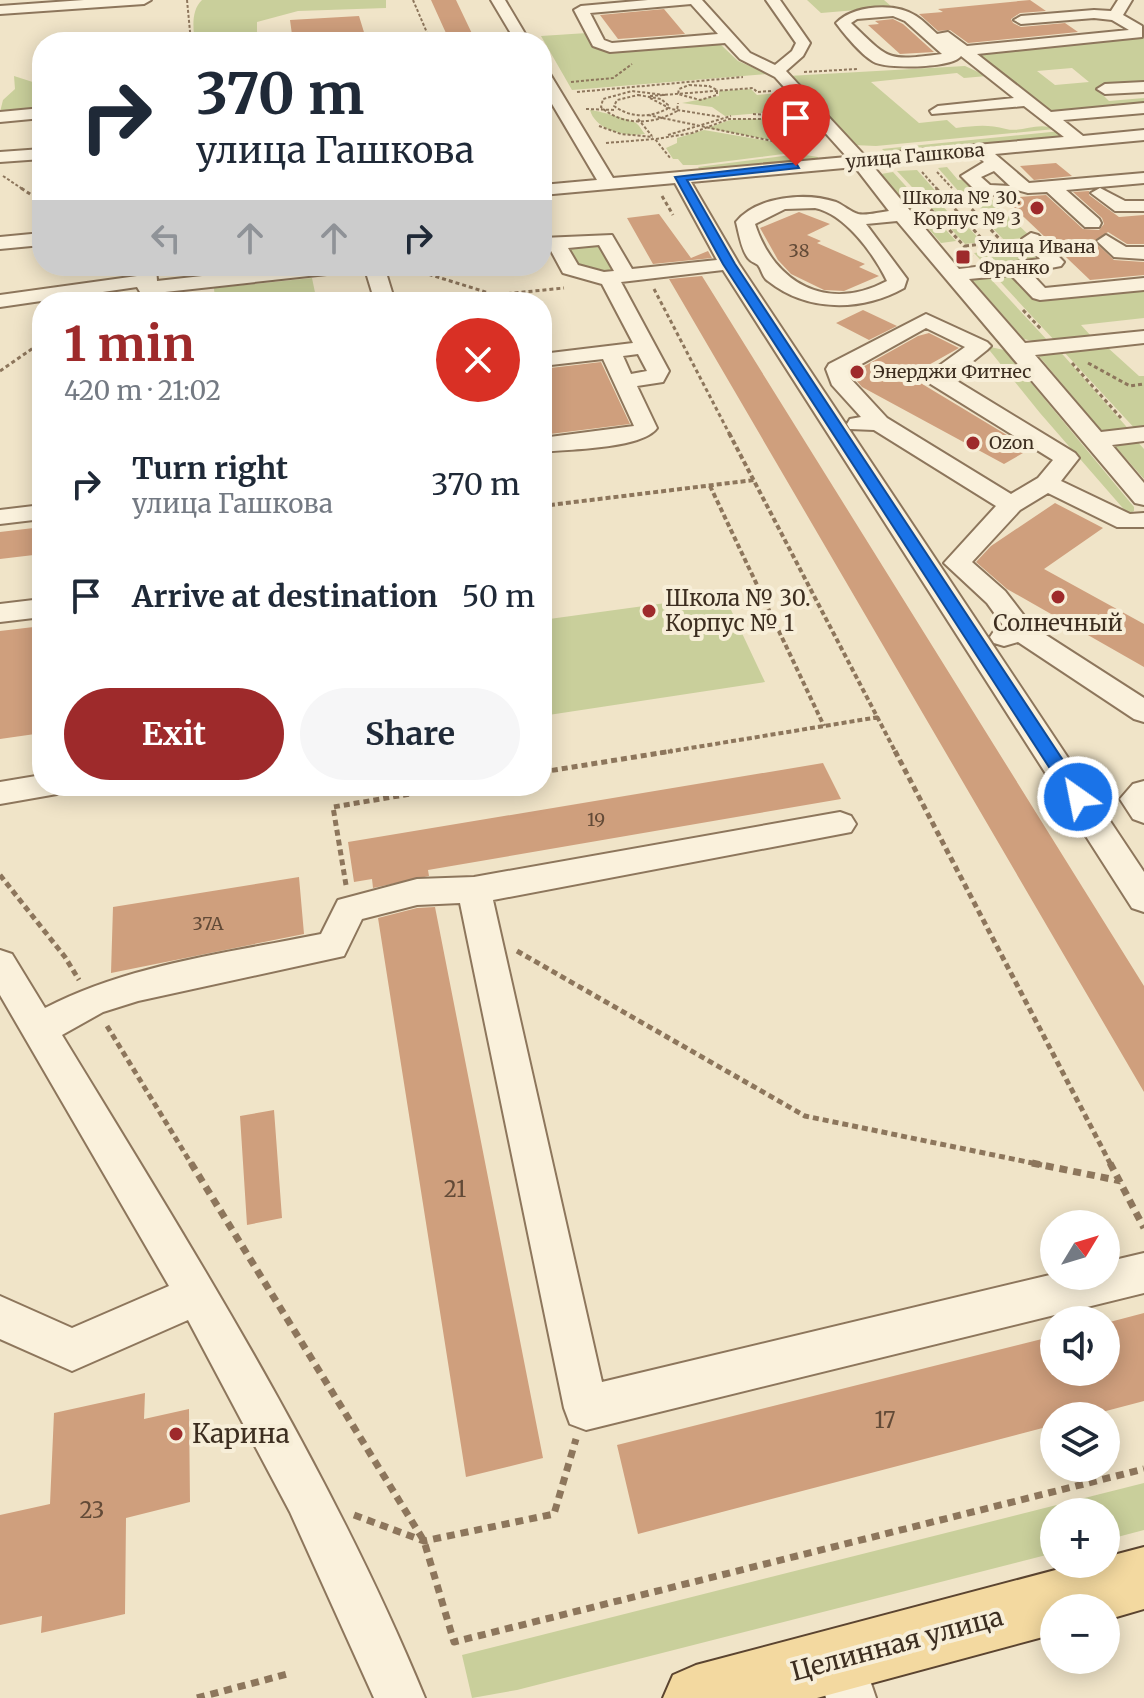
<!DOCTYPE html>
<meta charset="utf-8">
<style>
:root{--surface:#fff;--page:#f6f6f7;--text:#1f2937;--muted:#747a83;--accent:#9e2a2b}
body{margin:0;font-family:Merriweather,serif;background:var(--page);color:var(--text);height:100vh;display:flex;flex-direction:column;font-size:30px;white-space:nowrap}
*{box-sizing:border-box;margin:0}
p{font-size:26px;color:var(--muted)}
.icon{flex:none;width:44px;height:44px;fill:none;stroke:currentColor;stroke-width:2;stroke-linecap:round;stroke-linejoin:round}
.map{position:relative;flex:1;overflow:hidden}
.side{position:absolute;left:32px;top:292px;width:520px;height:504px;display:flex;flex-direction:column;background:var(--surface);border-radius:32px;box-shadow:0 4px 20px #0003}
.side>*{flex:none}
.guide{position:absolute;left:32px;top:32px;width:520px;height:244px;border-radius:32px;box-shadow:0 4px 20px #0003;background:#fff;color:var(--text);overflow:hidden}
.needle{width:52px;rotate:52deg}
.controls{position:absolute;left:1040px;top:1210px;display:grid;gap:16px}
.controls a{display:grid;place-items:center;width:80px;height:80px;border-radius:50%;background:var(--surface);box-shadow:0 4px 20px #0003;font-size:40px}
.pin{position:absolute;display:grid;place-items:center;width:68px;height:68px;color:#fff;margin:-82px -34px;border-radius:50% 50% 50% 0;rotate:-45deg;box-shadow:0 0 8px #0007}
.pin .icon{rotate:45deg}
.me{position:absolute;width:88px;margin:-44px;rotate:327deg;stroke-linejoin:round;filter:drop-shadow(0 0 6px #0008)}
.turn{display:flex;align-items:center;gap:28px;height:168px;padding:0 32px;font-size:36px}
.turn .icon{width:104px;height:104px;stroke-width:2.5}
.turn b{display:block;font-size:56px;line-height:68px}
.lanes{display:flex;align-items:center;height:76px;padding:0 32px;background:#0003;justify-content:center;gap:40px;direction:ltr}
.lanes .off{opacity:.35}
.round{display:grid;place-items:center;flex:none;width:84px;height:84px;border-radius:42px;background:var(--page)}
.summary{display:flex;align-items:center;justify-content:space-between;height:136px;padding:0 32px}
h1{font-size:48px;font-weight:700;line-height:60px;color:var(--accent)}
.primary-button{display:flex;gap:16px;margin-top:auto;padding:16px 32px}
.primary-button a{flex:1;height:92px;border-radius:48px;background:var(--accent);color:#fff;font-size:32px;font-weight:700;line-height:92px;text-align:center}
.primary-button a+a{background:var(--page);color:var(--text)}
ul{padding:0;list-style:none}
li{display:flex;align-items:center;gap:24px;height:112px;padding:0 32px}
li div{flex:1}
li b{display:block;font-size:30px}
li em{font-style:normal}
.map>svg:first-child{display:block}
</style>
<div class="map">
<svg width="1144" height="1698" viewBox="0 0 1144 1698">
<rect width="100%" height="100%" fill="#f0e4c8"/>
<path fill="#c9cf9b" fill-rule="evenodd" d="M202 0H386V8L298 11 257 22V42H195C193 29 191 10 202 0Z
M807 0H884L892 7 821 13Z
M587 33 595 45 719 43 738 61 768 74 572 90 541 36Z
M1144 37V83L1121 82V86L1097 89 1109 101 1144 98V104L1049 111 969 53ZM1072 68 1089 82 1055 85 1037 71Z
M965 66 987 76 964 78 957 73 871 82 919 123 947 120 956 128C975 126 987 124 1006 129 1022 133 1038 121 1055 129L876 146 853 145 788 76Z
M14 76 42 85V109L0 112 3 100 15 89Z
M751 89 757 95 779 93 800 116 770 105 763 109 765 112 762 113 725 116 712 107 682 103 719 96V91Z
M590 110C596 110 631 120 636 123 640 126 642 131 645 134 626 137 596 131 590 110Z
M774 118 807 124 810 129 798 140 803 143H786L707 128 730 120Z
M704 130 803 147 807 151 697 165H683L678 159H673L666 148 677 143V138Z
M1061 131 1064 137 886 153 882 149Z
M799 154 818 157 817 160 701 171 698 167Z
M947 167 958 180 968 179 988 199H991L1031 237 1004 240 978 213 983 211 968 194H961L938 168Z
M917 170 940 196 935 198 950 214 955 213 982 242 965 244 897 171Z
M893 172 956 241 941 243 881 174Z
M604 242 619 268 602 272 582 268 567 247Z
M1028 246 1041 261 988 268 974 253Z
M992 273 1013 274 1038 298 1144 286V318L1081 325 1091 336 1055 341Z
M986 274 1048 341 1037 342 1024 339 972 280Z
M312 278 317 302H215L214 288Z
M986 346 1004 350 1134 507V511L1128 514 1040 413Z
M1107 347 1139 376H1144V431L1138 432 1064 352Z
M1057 348 1132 433H1110L1100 429 1038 355Z
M1135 439 1144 449V479L1114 445Z
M724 595 765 682 542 716V620Z
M1144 1483V1530L1106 1540V1512H1054V1553L517 1690 472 1698 462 1655Z"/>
<path fill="#cf9f7d" d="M431 0H456L476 42H450Z
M1030 0 1046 11 1020 13 1011 19 1013 23 1021 27 1065 23 1078 32 968 43 950 30 938 31 919 14 943 12 938 9Z
M664 9 685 34 618 39 600 15Z
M359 16 367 42H293L290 20Z
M893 19 903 24 934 52 900 54 868 25 879 24 875 21Z
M1056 163 1072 176 1034 180 1020 166Z
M1089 191V195L1119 217 1144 215V244H1127L1108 232 1094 241 1114 260 1144 262V275L1090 280 1004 198 1046 195 1083 229 1099 230 1104 224 1102 218 1073 192Z
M799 212 830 224 807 235 821 241 817 243 865 264 859 267 879 276 844 291 824 290 791 274 778 260 760 228Z
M659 214 691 258 708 251 712 258 653 264 627 218Z
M702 276 1144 986V1092L669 279Z
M863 310 897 326 869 340 836 323Z
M929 333 959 348 909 376 1030 449 1004 464 862 387 853 377 852 373 918 336Z
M601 362 630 424 542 435V369Z
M1055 503 1103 528 1044 569 1144 624V667L1007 589 976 562 991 546Z
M42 527V554L0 559V532Z
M42 626V733L0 739V631Z
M823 763 841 799 428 870 429 876 373 888 372 879 354 882 348 842Z
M299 877 304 934 111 973 113 907Z
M435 907 543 1458 466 1477 378 918 417 908Z
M274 1110 282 1218 247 1225 240 1116Z
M1144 1313V1401L1087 1416H1054V1425L638 1534 617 1445 1054 1336V1372H1106V1323Z
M145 1393 144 1419 189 1409 190 1502 126 1518 125 1614 41 1633 42 1616 0 1625V1515L50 1504 54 1413Z"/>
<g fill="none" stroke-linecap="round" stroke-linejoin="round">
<g stroke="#8d765c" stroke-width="4">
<path id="minor" d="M84 0H151L144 4 0 14V6Z
M491 0H505L530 42H516Z
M648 0H702L750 53 775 65 792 51 796 43 766 0H780L810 43 803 56 786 71 864 155 1064 137 1024 106 932 114 930 111 938 106 1014 98 961 56C953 68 892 69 876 63 863 57 845 35 836 23 853 5 896 2 916 16 924 21 930 28 937 34L948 32 967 46 1129 30 1112 20 1094 18 1021 24 1014 20 1021 16 1094 10 1111 11 1118 0H1132L1123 15 1142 26V37L977 54 1051 112 1144 103V113L1063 120 1083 136 1144 130V140L995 154 1029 183 1144 173V183L1066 190 1099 219 1101 223 1099 227H1085L1047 192 1028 193 1013 189 1011 194 980 195 961 176 984 162 977 155 872 165 959 269 1040 259 1022 239 1031 233 1038 235 1064 262 1061 266 1030 272 1045 288 1144 278V290L1040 300 1033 298 1011 275 969 279 1025 343 1144 331V343L1035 355 1101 432 1144 427V441L1112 445 1144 483V505L1135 503 897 221 866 224 907 279 904 288C861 312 807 312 768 281 762 277 762 270 758 265 754 262 751 262 748 258 741 249 739 233 736 222 757 196 806 192 836 202 843 205 851 212 858 214 866 216 880 212 889 211L855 167 691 182 739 264 1144 872V912L1132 908 723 270 621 282 669 371 663 382 637 386 657 428C642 449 568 449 542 452V438L634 426 603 359 542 366V354L633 343 602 284 563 273 550 249 542 250V238L612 235 632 269 717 260 675 183 542 195V185L597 180 542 87V69L550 74 613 178 847 157 775 77 740 59 725 43 610 52 593 46 574 10 581 6ZM691 4 718 34 612 43 604 40 590 13ZM893 16 905 21 942 54C887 61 890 61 851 23L857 19ZM994 171 1010 186 990 185 981 177ZM815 208C845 214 874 254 887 281 827 313 774 283 755 224L785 209ZM599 245 614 271 604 272 578 265 568 248ZM638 354 647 371 631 374 623 356Z
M1144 82V92L1105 94 1097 89 1105 84Z
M42 108V118L0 122V112Z
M42 149V159L0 162V152Z
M1100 188 1125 201H1144V211H1115L1091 193Z
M42 233V245L0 249V237Z
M1106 235 1126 247H1144V259L1114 257 1097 241Z
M136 266H156L157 281 292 266H355L345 272 147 294 140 292 137 287 0 307V295L137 276Z
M364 266H384L395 302H375Z
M926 314 987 342 991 346 987 350 952 378 1075 453 1079 458 1061 481 1130 514 1144 513V527H1117L1048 493 1020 510 972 562 1005 591 1032 626 1144 698V722L1134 719 1018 642 1004 646 994 643 990 637 994 631 1005 628 987 603 944 563 996 506 874 430 850 429 847 424 850 419 861 417 832 385 826 369 829 364ZM926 328 965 347 929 373 926 378 929 383 1053 460 1038 478 1011 494 887 418 850 378 849 371Z
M42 505V519L0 524V510Z
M42 599V617L0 622V604Z
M42 775V786H61L57 794 0 804V782Z
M1144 781V823L1133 819 1120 799 1133 784Z
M840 812 851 816 856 824 851 832 493 900 602 1382 1054 1274 1106 1276V1262L1144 1253V1293L586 1430 570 1424 564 1408 460 903 417 905 362 919 344 956 138 1001 103 1012 62 1035C193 1250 329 1465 425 1698H374L290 1512 188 1320 72 1371 0 1339V1296L72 1328 169 1286 0 995V950L12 954 45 1008C130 964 228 953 321 934L338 900 417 879 474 877Z
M840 1634 857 1642 876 1698H826L815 1659 823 1642Z"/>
</g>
<g stroke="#5b4430" stroke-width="4">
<path id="major" d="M1144 1547V1609L1106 1620V1608H1054V1634L817 1698H663L673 1675 696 1665 1078 1564H1106V1557Z"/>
</g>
<path stroke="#8d765c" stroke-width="2" stroke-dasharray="3 2" stroke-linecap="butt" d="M187 0 191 42
M413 0 431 42
M804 72 858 69
M571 82 613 78 632 64
M689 85 709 86 717 90V95L700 100 678 94 679 89Z
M577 92 743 77
M638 95 661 99 668 105 667 109C649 118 631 118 614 106L617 100Z
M665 95 632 91 603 99 601 107C622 126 653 125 677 111L678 103
M650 96 753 88 757 92 771 91
M650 98 671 109 721 117
M770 107 782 110 771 112 767 109Z
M586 109 616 110
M753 114 790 116
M648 115 796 146
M638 119 652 136
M599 126 621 134 653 137
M809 133 803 141 809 147
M668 135 731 116
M656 139 692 133 729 119H795
M606 143 655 139 671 159
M922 172 938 190
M937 172 952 188
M3 176 24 190"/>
<path stroke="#8d765c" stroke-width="3" stroke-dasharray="4 3" stroke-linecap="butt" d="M21 188 42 202
M936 188 991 249
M662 196 673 215
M926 204 973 256
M967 204 1007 247
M965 246 1003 242
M402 266 489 293
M654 289 730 435
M424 302 564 288
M1023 310 1041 329
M1072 363 1121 418
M1088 363 1130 386 1144 384
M0 371 42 342"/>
<path stroke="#8d765c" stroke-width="4" stroke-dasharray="5 3" stroke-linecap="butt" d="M729 433 896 753
M710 486 824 726
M542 506 754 480
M660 753 879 717"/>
<path stroke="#8d765c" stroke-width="5" stroke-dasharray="6 4" stroke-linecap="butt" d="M895 751 1111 1165
M542 772 672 751
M0 875 65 957 79 980
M346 885 333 807 458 786
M517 951 805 1116 1042 1165
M107 1026 192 1165"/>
<path stroke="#8d765c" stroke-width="7" stroke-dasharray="8 6" stroke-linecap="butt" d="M191 1163 424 1541 454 1642 1144 1469
M1032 1163 1121 1181
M1110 1163 1144 1228
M354 1515 424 1541 554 1514 576 1439
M197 1698 291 1673"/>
<use href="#minor" fill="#faf1dc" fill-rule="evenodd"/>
<use href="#major" fill="#f3d9a0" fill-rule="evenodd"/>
</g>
<path fill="#1a73e8" stroke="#114b97" stroke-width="2" d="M796 163 799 168 687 180 735 264 1084 792 1086 797 1084 801H1071L723 264 675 177Z"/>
<g fill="#9e2a2b" stroke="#f7eed8" stroke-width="3">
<circle cx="1037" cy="208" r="8"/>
<rect x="955" y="249" width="16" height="16" rx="4"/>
<circle cx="857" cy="372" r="8"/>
<circle cx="973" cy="443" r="8"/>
<circle cx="1058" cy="597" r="8"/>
<circle cx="649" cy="611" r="8"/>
<circle cx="176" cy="1434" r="8"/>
</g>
<g text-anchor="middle" stroke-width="8" stroke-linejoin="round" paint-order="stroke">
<g font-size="18" fill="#3d2e20" stroke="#f7eed8">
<text transform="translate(915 156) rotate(-5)" y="6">улица Гашкова</text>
</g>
<g font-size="18" fill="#3d2e20" stroke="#f7eed8" text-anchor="start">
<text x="1021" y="204" text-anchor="end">Школа № 30.<tspan x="1021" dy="21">Корпус № 3</tspan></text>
<text x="979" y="253">Улица Ивана<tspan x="979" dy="21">Франко</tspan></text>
<text x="873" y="378">Энерджи Фитнес</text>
<text x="989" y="449">Ozon</text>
</g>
<g font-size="18" fill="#624a37">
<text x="799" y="257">38</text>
<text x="596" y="826">19</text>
<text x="208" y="930">37А</text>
</g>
<g font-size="22" fill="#3d2e20" stroke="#f7eed8" text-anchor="start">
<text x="665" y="606">Школа № 30.<tspan x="665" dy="25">Корпус № 1</tspan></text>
<text x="1058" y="631" text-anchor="middle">Солнечный</text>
</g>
<g font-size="22" fill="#624a37">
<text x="455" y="1197">21</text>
<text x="885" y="1428">17</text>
<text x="92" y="1518">23</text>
</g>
<g font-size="26" fill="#3d2e20" stroke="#f7eed8" text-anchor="start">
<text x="192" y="1443">Карина</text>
</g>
<g font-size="26" fill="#3d2e20" stroke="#f7eed8">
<text transform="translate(897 1644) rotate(-15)" y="9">Целинная улица</text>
</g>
</g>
</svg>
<div class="controls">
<a><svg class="needle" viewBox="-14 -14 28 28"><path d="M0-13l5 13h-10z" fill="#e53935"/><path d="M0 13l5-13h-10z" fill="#747a83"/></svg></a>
<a><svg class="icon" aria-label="sound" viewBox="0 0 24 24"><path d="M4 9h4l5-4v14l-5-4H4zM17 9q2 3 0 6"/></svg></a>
<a><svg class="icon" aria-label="layers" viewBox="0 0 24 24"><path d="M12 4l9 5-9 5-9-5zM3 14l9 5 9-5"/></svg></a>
<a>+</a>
<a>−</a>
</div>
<div class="pin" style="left:796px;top:166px;background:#d93025"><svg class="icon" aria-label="arrive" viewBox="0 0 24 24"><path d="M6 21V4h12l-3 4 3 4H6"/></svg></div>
<svg class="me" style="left:1078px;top:797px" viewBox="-20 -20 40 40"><circle r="17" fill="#1a73e8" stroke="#fff" stroke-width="3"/><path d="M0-11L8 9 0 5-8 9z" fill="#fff"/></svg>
<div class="guide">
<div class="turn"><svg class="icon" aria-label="right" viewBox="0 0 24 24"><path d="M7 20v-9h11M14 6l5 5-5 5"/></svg><div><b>370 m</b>улица Гашкова</div></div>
<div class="lanes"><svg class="icon off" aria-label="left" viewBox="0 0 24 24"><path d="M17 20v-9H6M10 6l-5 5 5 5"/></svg><svg class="icon off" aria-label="ahead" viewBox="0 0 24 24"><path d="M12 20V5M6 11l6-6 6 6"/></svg><svg class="icon off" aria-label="ahead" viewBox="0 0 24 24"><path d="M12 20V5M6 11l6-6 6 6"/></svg><svg class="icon" aria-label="right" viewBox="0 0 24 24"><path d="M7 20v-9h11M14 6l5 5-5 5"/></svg></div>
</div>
<section class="side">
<div class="summary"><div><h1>1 min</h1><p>420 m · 21:02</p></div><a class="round" style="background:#d93025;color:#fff"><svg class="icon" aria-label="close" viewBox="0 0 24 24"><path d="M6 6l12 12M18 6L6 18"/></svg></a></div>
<ul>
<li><svg class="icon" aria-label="right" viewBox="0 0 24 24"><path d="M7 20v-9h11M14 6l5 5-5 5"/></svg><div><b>Turn right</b><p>улица Гашкова</p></div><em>370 m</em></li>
<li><svg class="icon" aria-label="arrive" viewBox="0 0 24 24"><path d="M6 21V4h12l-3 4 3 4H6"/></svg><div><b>Arrive at destination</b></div><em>50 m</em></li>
</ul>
<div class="primary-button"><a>Exit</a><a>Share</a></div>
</section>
</div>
